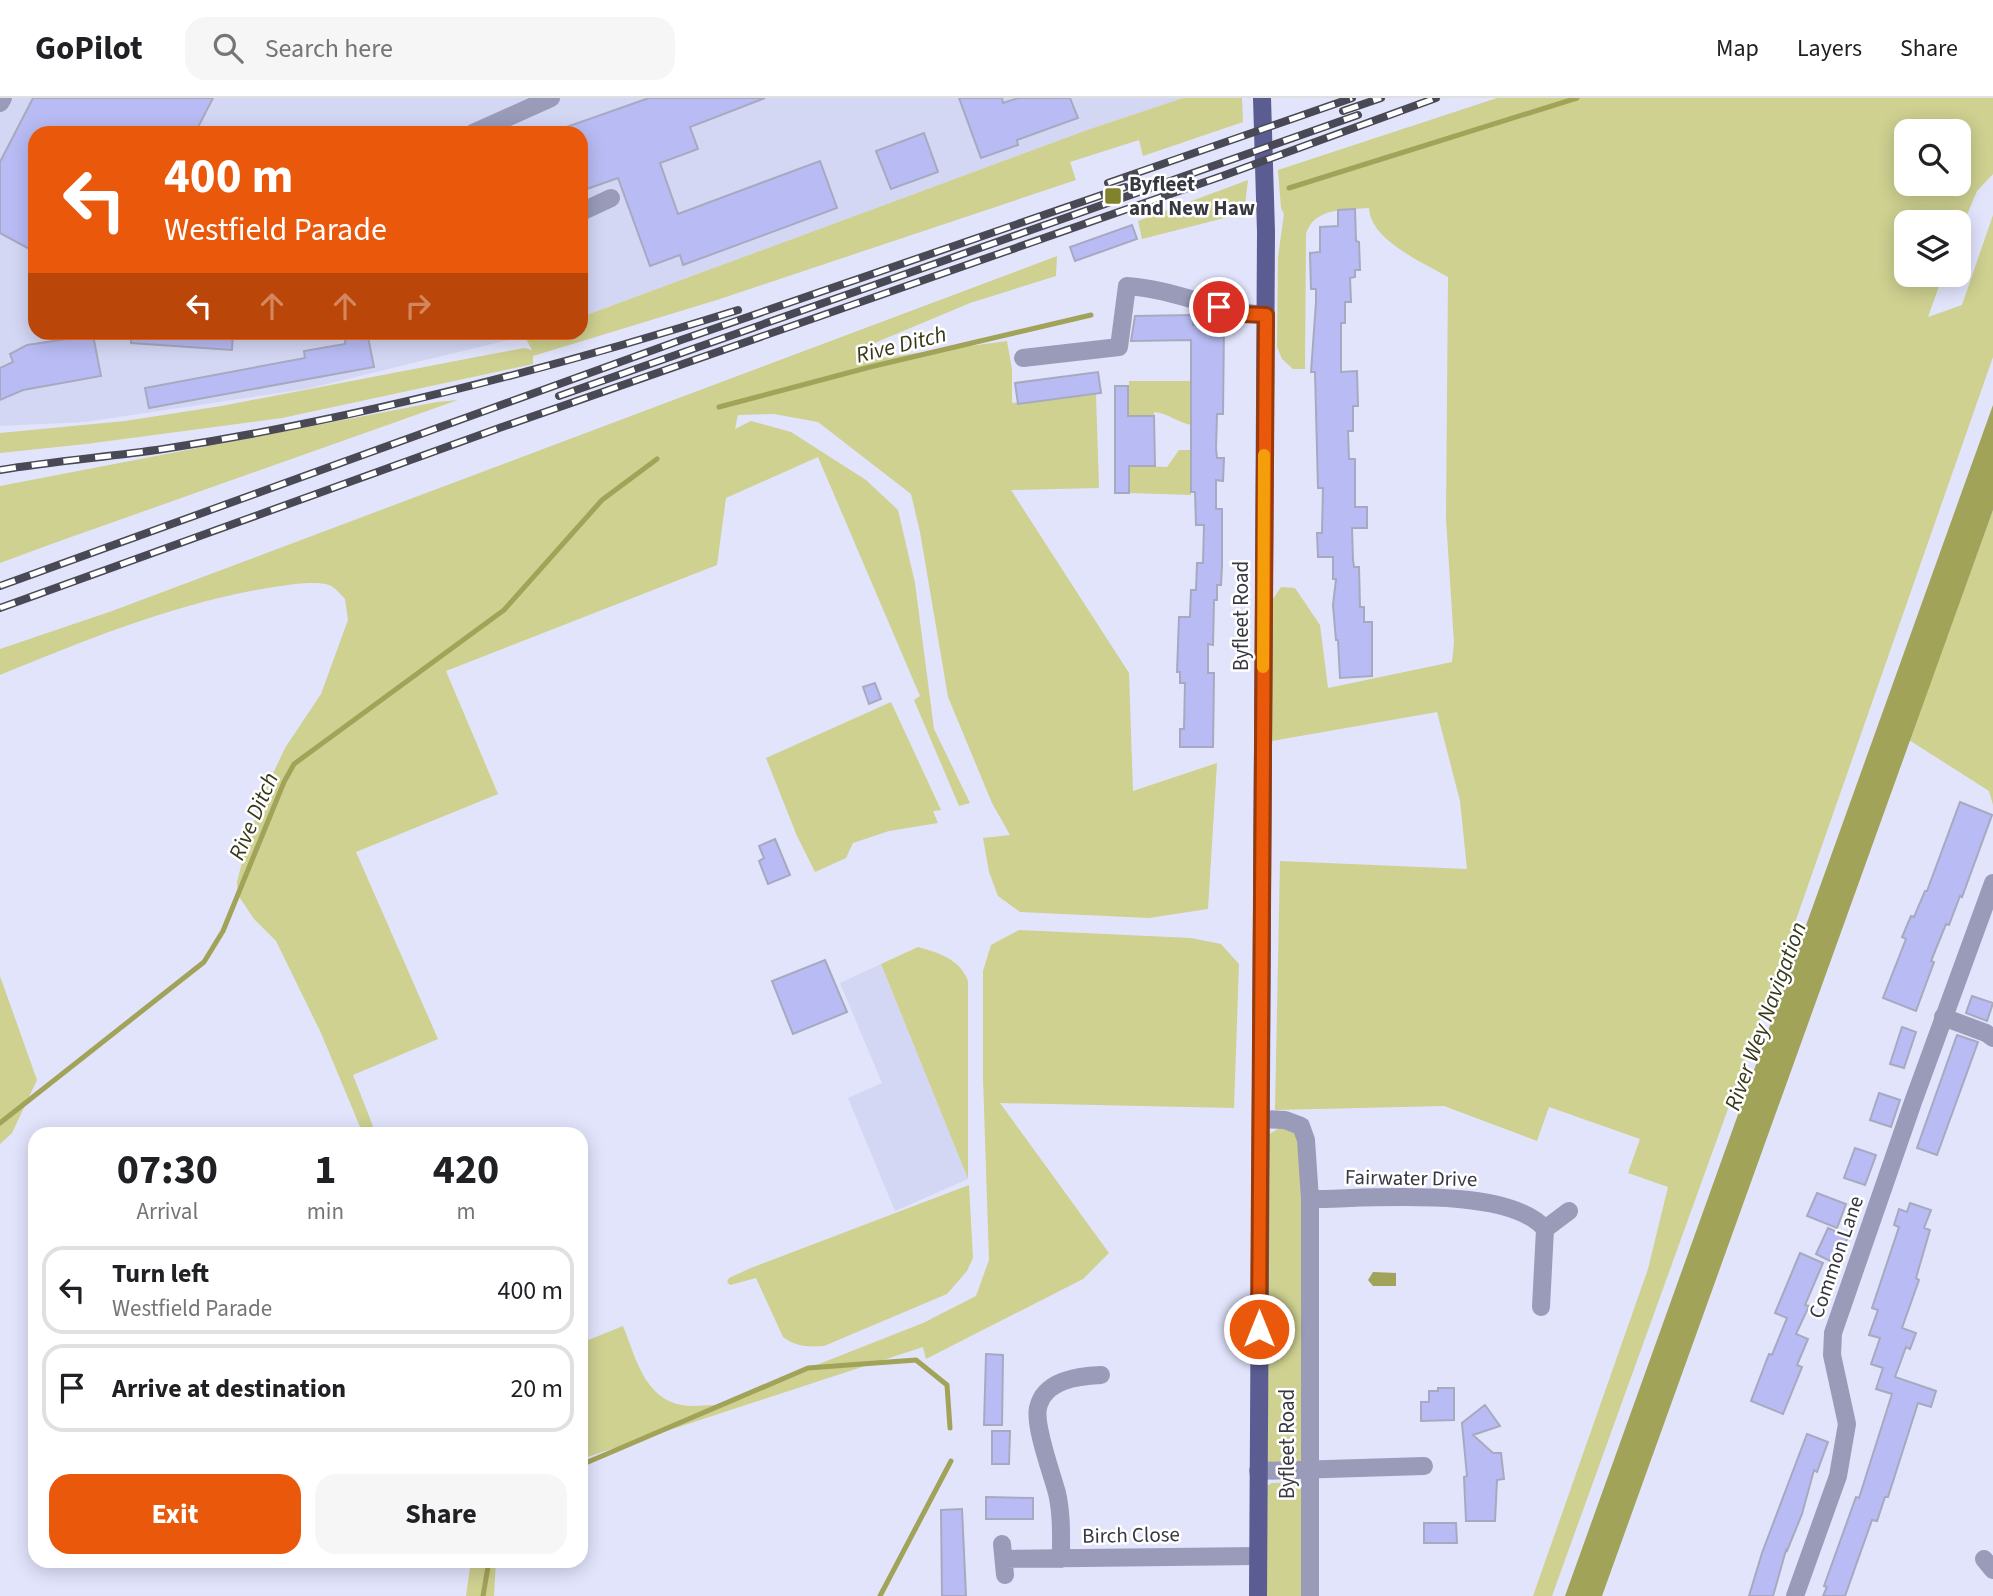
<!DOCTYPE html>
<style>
:root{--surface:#fff;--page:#f6f6f6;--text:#202124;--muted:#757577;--line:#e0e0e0;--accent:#ea580c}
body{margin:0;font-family:"Source Sans 3",sans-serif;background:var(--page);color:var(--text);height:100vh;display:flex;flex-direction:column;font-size:26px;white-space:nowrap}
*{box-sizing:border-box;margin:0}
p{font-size:23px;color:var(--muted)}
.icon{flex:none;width:38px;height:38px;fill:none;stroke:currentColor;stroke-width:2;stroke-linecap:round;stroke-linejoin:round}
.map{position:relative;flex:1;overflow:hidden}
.sheet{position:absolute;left:28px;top:1029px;width:560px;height:441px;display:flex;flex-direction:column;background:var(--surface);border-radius:21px;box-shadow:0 4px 18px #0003}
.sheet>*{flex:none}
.guide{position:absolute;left:28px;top:28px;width:560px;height:214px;border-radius:21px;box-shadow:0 4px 18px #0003;background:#ea580c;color:#fff;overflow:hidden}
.controls{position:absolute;left:1894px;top:21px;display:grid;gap:14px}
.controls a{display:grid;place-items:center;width:77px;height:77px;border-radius:14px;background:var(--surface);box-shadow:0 4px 18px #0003;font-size:35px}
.pin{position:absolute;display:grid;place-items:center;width:60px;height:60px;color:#fff;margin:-30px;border:4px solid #fff;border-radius:50%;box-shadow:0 2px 7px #0007}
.me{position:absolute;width:77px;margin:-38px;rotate:0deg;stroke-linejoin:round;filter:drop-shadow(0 0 5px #0008)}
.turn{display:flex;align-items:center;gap:24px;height:147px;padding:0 21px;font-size:32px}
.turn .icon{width:91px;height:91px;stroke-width:2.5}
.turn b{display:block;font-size:49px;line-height:60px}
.lanes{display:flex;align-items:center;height:66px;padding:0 21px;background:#0003;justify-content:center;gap:35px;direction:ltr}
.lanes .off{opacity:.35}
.eta{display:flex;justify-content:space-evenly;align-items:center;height:119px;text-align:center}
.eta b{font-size:42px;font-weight:700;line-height:49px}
.cta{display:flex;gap:14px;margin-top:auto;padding:14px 21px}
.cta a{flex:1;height:80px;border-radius:21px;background:var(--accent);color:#fff;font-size:28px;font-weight:700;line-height:80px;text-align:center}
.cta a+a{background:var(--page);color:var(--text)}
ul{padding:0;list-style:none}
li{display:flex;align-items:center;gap:21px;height:88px;margin:0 14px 10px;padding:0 7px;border:4px solid var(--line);border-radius:21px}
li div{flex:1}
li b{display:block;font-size:26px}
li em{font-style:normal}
header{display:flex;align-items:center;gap:42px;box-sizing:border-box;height:98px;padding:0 35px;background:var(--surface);border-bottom:2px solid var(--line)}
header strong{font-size:33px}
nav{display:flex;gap:38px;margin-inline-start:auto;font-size:24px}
.search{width:490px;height:63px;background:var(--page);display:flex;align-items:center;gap:18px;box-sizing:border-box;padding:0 24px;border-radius:21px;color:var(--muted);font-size:26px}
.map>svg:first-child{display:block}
</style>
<header>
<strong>GoPilot</strong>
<div class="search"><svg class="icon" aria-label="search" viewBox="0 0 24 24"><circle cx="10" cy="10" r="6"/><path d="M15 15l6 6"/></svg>Search here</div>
<nav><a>Map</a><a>Layers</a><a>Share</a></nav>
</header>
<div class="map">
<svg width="1993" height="1498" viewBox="0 0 1993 1498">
<rect width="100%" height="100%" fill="#e2e4fc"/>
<path fill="#d4d7f4" d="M0 0H1183L1090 31 581 219V35H35V234L537 235 306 291 85 324 0 328Z
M881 866 968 1081 895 1113 848 1000 882 985 840 885Z"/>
<path fill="#ced190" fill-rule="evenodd" d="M1183 0H1242L1243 24 1143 58 1139 42 1070 64 1076 82 717 202 533 258V266L282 320 86 346 0 355V335L125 323 221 308 492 256 524 250 532 252 525 239 537 235 581 234V219L1090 31Z
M1497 0H1993V76L1977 93 1958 138V124H1906V177H1943L1928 219 1962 207 1993 117V259L1784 856 1552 1498H1533L1648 1171 1668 1089 1628 1075 1640 1041 1549 1009 1537 1043 1444 1008 1275 1012 1280 763 1467 771 1460 703 1437 614 1272 643 1271 504 1281 489 1295 490 1320 527 1328 590 1452 564 1454 545 1446 421 1448 179C1424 165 1370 142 1369 110 1346 112 1314 109 1306 136L1305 271H1293L1282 261 1277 249 1278 159 1284 116 1281 110 1278 72ZM1906 33H1958V86H1906Z
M1248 82 1244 115 1142 141 1138 123Z
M1057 158 1056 178 970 205 858 252 873 261 1007 243 1012 271V305L1096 296 1099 390 1011 392 1129 575 1133 693 1217 665 1208 811 1149 820 1020 814 998 798 989 774 983 740 1010 737 992 705 948 599 920 434 911 396 818 324 774 316 738 317 735 331 751 323 791 334 866 382 898 412 915 485 934 631 970 705 959 708 914 602 920 598 818 359 726 400 717 467 446 573 498 696 356 754 438 941 353 977 376 1036H363L321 935 276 843 254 821 238 797 237 784 247 744 263 697 285 650 321 596 348 522 345 501C341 497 335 489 329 487 318 483 293 486 281 488 183 502 91 540 0 577V551L112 513Z
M1129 283H1192V327C1178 325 1168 315 1154 314V318H1140L1141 368 1167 369 1179 352H1192L1191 397 1129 395Z
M458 302 57 444 0 465V388L437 304Z
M1993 412V707L1989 693 1909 642Z
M891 604 941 712 933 713 938 725 889 733 853 745 846 760 815 774 797 738 766 660Z
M1019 832 1191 840 1221 846 1239 866 1234 1010 1000 1005 1109 1155 1083 1181 926 1261 923 1249 581 1361V1245L623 1228C635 1257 644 1301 682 1307 692 1309 704 1307 715 1307L923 1225 976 1198 989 1162 983 981V873L991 847Z
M918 849C939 855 960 861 968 883V1081L881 866Z
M0 878 37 982 12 1035 0 1046Z
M1286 1026 1301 1028 1310 1365 1258 1366 1260 1042Z
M969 1087 973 1160 967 1173 947 1196 824 1248C808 1249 796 1249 783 1239L756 1180 730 1187 727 1184 729 1180 751 1170Z
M1299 1384 1304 1387 1305 1498H1257L1258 1392 1272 1385Z
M471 1463H496L494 1498H466Z"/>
<path fill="#a1a358" d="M1993 307V412L1602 1498H1565Z
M1373 1174 1396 1175V1188H1373L1368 1182Z"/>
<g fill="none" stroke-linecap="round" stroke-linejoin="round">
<path stroke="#a1a358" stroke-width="5" d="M1289 90 1577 0
M719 309 870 269 1091 217
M0 1025 204 864 223 833 284 684 294 666 504 512 602 402 657 361
M581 1367 808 1270 916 1262 947 1287 950 1330
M483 1498 489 1463
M880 1498 951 1363"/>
</g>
<path fill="#b9bcf4" stroke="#a7a9bf" stroke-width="2" d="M33 0H213L195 35H35V154L0 135V64Z
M649 0H765L690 29 698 51 660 65 678 116 820 63 837 110 683 167 680 157 650 168 618 80 581 93V35H556L555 33Z
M959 0H1002L1003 5 1018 0H1070L1078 20 1017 42 1018 47 981 60Z
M924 35 938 74 891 91 876 53Z
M1355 111 1356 143 1359 144 1360 172H1355V179L1350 180 1351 204H1345V225H1341V274L1357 273 1358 308H1353V333H1348L1349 361H1355V409H1367V430H1352L1353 462 1354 469H1359L1360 509H1364V524H1372V578L1340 580 1338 542H1336L1333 507 1336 481H1333V459H1318L1317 435H1322L1323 390H1318L1315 274H1311L1316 204V191H1311L1310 155 1320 154V129L1338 128V112Z
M1132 127 1137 141 1075 163 1070 149Z
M1193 217V227L1224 226 1223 316H1217L1216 350 1217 360H1224L1223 383 1216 382V411H1222V467L1221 487H1217V502H1214L1213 547 1208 546V575H1214L1213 649H1180V631H1184L1185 585H1180V574H1177L1179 519H1190L1191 492H1196L1197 465H1203L1204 427H1196L1195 394H1191V242L1131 243 1135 218Z
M131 234H233L232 252 131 245Z
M346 234H367L374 269 149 310 145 290 305 260 304 253 345 246Z
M93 237 101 278 23 292 0 302V270L13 264 10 256 27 247Z
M1098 274 1101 295 1018 306 1015 285Z
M1115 288H1128V318H1154L1155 368H1129V395H1115Z
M875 585 881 601 869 606 863 589Z
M1960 704 1992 717 1962 799 1960 798 1949 827 1946 826 1931 863 1934 864 1916 913 1883 900 1906 841 1902 839 1911 818 1914 819 1925 793H1927Z
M775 741 790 777 768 786 759 763 764 760 759 748Z
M825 862 847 914 793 936 772 883Z
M1972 898 1993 905 1987 923 1966 915Z
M1902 929 1916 934 1904 970 1890 966Z
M1957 937 1978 944 1937 1057 1917 1050Z
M1879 995 1900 1002 1891 1029 1870 1022Z
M1855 1050 1876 1057 1865 1087 1844 1080Z
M1817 1095 1846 1106 1837 1130 1807 1118Z
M1910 1105 1931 1112 1924 1130 1930 1132 1916 1180 1919 1182 1902 1230 1916 1235 1910 1251 1906 1249 1895 1279 1936 1293 1931 1309 1918 1305 1888 1399H1885L1877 1423 1872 1422 1845 1498H1823L1827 1489 1824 1488 1856 1399 1859 1400 1892 1296 1876 1291 1883 1270 1871 1266 1880 1240 1869 1237 1878 1212 1872 1210 1899 1129 1894 1127 1899 1111 1907 1114Z
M1828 1130 1848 1139 1836 1166 1816 1156Z
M1800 1155 1823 1165 1805 1207 1809 1208 1796 1236 1808 1241 1797 1267 1802 1269 1783 1316 1751 1303 1769 1256 1772 1257 1787 1220 1775 1215Z
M986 1256 1003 1257 1002 1327H984Z
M1438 1290H1454V1322L1421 1323V1304H1429V1293H1438Z
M1485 1307 1500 1328 1473 1337 1493 1355H1501L1504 1381 1497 1382 1495 1423H1466L1464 1379 1467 1378 1462 1325Z
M992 1333H1010L1009 1366H992Z
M1807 1336 1828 1344 1817 1374 1814 1372 1802 1416 1787 1453 1786 1452 1773 1498H1749L1762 1455Z
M986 1399 1033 1400V1421H986Z
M962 1411 966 1498H942L941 1412Z
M1424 1425H1456L1457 1445H1424Z"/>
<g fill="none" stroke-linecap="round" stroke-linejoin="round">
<path stroke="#999bb9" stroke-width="18" d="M0 5 3 0
M473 35 551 0
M581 114 611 100
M1023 260 1119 249 1127 188C1174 191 1218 214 1266 217
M1943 919 1986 935 1993 940
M1261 1021 1285 1022 1301 1028 1306 1042 1310 1101V1498
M1310 1101C1367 1101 1508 1087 1545 1131
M1541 1209 1545 1131 1569 1113
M1258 1373 1424 1368
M1002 1446 1005 1477
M1004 1461 1258 1458
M1061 1461C1061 1439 1062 1417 1057 1395 1052 1376 1034 1328 1038 1310 1044 1282 1078 1278 1101 1277
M1984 1461 1993 1472
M1795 1498 1838 1378 1847 1326 1832 1257 1833 1235 1913 1004 1993 785"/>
<path stroke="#5b5c91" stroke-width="18" d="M1258 1498 1266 134 1262 0"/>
<g stroke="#484954" stroke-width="8">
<path id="rail" d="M1343 13 1381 0
M1108 85 1352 0
M559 298 1358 17
M0 372C54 363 108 359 163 351 357 321 550 271 738 212
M0 488 681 242 1125 89
M0 510 502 329 1225 77 1436 0"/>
</g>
<use href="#rail" stroke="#fff" stroke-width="5" stroke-dasharray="16" stroke-linecap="butt"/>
</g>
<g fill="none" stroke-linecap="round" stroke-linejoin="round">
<g stroke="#983908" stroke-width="18">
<path id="route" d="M1219 209 1242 216 1266 217 1259 1231"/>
</g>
<use href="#route" stroke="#ea580c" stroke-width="12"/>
<path stroke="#f59e0b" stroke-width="12" d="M1263 569 1264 357"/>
</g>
<rect fill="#80822c" stroke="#fff" stroke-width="2.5" x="1104" y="89" width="18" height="18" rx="3.5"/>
<g text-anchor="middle" stroke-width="5" stroke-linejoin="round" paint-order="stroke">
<g font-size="21" font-weight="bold" fill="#363740" stroke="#fff" text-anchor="start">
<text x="1129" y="93">Byfleet<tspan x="1129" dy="24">and New Haw</tspan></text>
</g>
<g font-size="21" fill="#363740" stroke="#fff">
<text transform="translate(1241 518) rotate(-90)" y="7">Byfleet Road</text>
<text transform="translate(1411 1080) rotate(1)" y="7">Fairwater Drive</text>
<text transform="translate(1836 1159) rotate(-71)" y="7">Common Lane</text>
<text transform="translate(1287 1346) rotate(-90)" y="7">Byfleet Road</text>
<text transform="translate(1131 1437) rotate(-1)" y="7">Birch Close</text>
</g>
<g font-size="23" font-style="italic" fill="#383918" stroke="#fff">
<text transform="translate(901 246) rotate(-14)" y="8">Rive Ditch</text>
<text transform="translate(253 718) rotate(-67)" y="8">Rive Ditch</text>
<text transform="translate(1765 918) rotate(-70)" y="8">River Wey Navigation</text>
</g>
</g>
</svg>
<div class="controls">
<a><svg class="icon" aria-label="search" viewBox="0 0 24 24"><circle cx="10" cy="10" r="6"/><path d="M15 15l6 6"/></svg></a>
<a><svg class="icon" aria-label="layers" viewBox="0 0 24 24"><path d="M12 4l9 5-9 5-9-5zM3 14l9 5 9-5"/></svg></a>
</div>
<div class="pin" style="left:1219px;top:209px;background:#d93025"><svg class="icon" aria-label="arrive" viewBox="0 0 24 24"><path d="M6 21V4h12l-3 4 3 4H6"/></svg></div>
<svg class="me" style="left:1259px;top:1231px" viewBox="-20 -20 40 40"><circle r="17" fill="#ea580c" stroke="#fff" stroke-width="3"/><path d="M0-11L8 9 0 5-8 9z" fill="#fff"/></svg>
<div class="guide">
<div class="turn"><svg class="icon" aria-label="left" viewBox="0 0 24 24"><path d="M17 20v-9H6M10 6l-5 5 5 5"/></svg><div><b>400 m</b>Westfield Parade</div></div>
<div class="lanes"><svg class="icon" aria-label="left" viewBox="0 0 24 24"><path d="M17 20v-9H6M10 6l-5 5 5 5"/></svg><svg class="icon off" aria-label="ahead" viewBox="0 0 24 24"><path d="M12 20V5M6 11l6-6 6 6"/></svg><svg class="icon off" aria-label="ahead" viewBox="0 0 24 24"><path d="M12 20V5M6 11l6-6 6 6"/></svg><svg class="icon off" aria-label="right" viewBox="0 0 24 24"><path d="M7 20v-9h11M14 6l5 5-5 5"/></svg></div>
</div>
<section class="sheet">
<div class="eta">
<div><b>07:30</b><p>Arrival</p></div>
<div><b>1</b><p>min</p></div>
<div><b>420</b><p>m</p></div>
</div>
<ul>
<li><svg class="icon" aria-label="left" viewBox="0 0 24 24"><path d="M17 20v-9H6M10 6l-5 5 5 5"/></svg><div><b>Turn left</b><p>Westfield Parade</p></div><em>400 m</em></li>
<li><svg class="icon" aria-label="arrive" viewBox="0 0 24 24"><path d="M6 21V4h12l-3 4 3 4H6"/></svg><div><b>Arrive at destination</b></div><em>20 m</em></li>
</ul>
<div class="cta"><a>Exit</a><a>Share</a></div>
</section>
</div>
